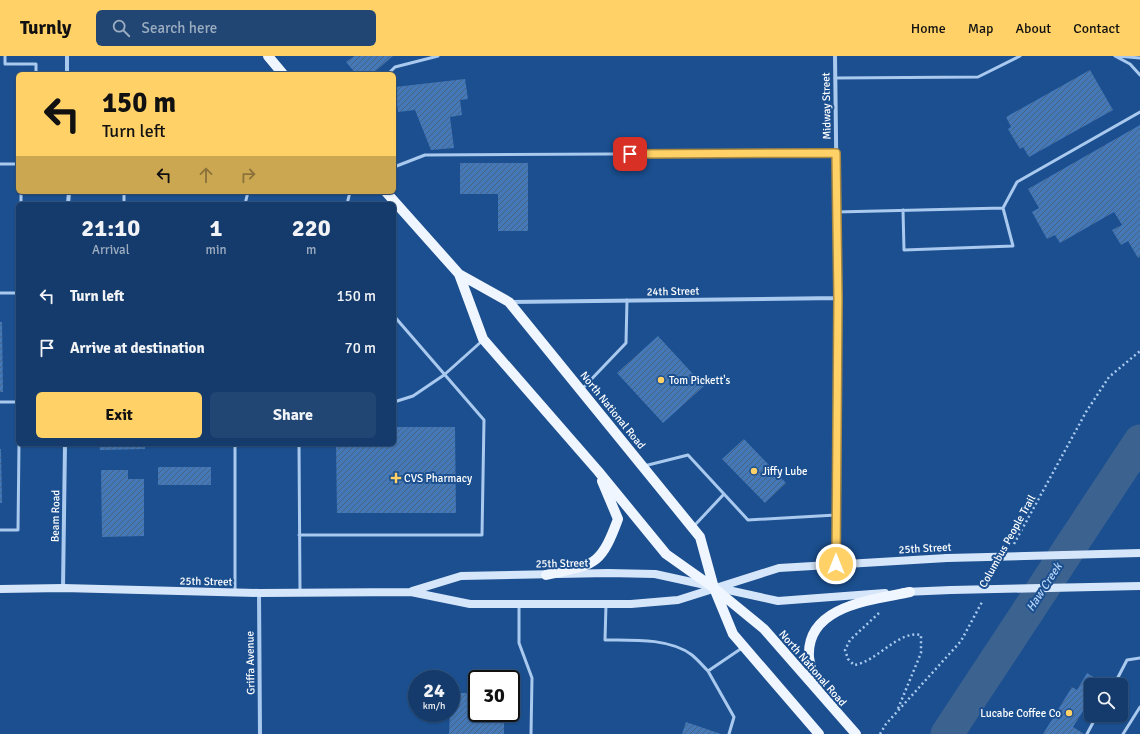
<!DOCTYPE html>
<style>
:root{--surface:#143b6b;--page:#214673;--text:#f1f3f6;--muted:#9dadc1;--line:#33557e;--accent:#ffd166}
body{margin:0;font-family:Signika,sans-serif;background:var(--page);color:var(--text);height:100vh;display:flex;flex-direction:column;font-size:15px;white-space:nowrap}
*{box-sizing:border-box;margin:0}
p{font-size:13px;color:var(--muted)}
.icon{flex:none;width:22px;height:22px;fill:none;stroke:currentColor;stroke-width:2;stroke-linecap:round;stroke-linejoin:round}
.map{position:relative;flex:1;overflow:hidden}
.drawer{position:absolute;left:16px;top:146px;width:380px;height:244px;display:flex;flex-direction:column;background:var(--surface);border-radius:6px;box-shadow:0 1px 3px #0004,0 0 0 1px var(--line)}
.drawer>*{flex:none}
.guide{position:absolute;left:16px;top:16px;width:380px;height:122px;border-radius:6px;box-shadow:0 1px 3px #0004,0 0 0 1px var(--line);background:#ffd166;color:#111;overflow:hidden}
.controls{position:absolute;left:1084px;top:622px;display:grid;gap:8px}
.controls a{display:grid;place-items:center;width:44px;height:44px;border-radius:6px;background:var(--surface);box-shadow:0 1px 3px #0004,0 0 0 1px var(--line);font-size:20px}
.speed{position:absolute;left:408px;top:614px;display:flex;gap:8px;font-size:20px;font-weight:700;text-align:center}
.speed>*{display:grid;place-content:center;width:52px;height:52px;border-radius:50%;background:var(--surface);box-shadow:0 1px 3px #0004,0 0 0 1px var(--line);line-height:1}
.speed small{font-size:10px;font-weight:400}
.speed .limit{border:2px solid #111;border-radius:6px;background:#fff;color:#111}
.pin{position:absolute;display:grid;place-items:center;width:34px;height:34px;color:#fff;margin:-17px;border-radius:8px;box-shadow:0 2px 6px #0006}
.me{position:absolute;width:44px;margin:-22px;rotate:0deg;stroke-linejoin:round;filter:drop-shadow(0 0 3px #0008)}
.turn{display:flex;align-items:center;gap:14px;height:84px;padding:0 20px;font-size:18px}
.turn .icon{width:52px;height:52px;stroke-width:2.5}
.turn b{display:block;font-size:28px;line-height:34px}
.lanes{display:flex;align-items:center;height:38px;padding:0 20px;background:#0003;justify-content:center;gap:20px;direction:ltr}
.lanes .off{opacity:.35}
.eta{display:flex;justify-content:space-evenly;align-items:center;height:68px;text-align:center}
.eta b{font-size:24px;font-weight:700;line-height:28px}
.action{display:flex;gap:8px;margin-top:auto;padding:8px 20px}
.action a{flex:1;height:46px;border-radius:6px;background:var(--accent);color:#111;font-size:16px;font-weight:700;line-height:46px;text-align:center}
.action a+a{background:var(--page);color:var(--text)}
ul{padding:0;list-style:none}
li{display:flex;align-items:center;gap:12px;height:52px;padding:0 20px}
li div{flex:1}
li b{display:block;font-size:15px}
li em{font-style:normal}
header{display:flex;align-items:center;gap:24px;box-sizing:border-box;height:56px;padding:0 20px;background:var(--accent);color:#111}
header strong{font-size:19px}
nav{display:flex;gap:22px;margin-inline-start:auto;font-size:14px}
.search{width:280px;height:36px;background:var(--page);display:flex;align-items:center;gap:10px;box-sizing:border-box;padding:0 14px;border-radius:6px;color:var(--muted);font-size:15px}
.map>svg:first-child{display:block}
</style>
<header>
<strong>Turnly</strong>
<div class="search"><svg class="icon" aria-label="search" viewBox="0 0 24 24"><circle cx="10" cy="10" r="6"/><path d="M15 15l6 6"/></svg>Search here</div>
<nav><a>Home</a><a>Map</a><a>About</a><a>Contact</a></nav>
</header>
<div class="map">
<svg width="1140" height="678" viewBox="0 0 1140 678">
<defs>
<pattern id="building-hatch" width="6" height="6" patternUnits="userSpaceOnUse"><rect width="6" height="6" fill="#4478b7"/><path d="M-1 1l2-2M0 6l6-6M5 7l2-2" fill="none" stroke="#486282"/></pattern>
</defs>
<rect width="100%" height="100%" fill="#1b4f8f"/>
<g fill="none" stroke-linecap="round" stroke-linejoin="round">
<path stroke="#3c6290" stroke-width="33" d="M947 678 1140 385"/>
</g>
<path fill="url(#building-hatch)" d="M354 0H393L372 18H356L346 6Z
M1090 14 1113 54 1029 101 1023 91 1020 93 1008 73 1011 71 1006 61Z
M465 23 468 43 460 44 462 59 450 61 454 92 431 94 415 54 398 56 395 31Z
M1140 69V200L1138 202 1128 185 1121 189 1112 174 1122 169 1114 156 1060 187 1055 179 1047 183 1032 156 1039 152 1028 133Z
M460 107H528V175H498V138H460Z
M0 266H2L3 336H0Z
M658 280 704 330 663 367 617 317Z
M394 371H455L456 457H337L336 388H394Z
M744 383 786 427 765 447 722 403Z
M99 388H145V393L100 394Z
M0 393H1L2 447H0Z
M158 411H211V429H158Z
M101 414H128V423H144V480L102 481Z
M1087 617 1095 622 1085 638 1091 642 1073 671 1084 678H1043L1072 631 1077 634Z
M451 637H477V657H504V678H449Z
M686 666 721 678H682Z"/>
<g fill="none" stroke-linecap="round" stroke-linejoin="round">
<path stroke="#a9c9ee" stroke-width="2.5" stroke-dasharray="2 3" stroke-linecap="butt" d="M1014 488 1086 356 1109 321 1140 295
M879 557 850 584 845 594 848 603 854 609C877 606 898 574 921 579V597L897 655
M880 678 886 668 961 585 982 546"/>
<path stroke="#a9c9ee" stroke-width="3" d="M5 0V8H36V18
M1115 0 1130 8 1140 19
M1117 0 1140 2
M388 18 395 11 438 0
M835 22 978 21 1020 0
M0 108H18
M394 111 425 99 836 97
M21 148V136
M124 148V136
M245 148 248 136
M347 148 350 136
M903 154 904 194 1013 190 1003 152 1017 126 1140 56
M836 156 1003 152
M0 237H18
M582 333 626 287 627 244
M0 346H18
M394 346 413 340 444 319 482 285
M299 388 300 536
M644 410 688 399 748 464 836 459
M694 470 724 438
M0 474H18L19 388
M299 479H482L484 364 394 260
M235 536V388
M519 548V587L532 622 531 678
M606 549 605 584C632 584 670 582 692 599 698 604 703 610 708 615L742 592
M708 615 734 661 729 678
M1114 629 1127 604 1140 602
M1087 678 1097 659
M1123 678 1140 651"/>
<path stroke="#a9c9ee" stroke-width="4" d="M67 0V18
M835 0 838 242 836 508
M68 148 69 136
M510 246 838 242
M63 532 65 388
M259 537 260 678"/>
<path stroke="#d6e6fa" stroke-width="8" d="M0 533 63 532 259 537 411 536 470 548H631L678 544 779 512 947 502
M412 535 461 520 608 517 655 518 778 545 885 537
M904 536 951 534"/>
<path stroke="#f0f6ff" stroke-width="10" d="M268 0 283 18
M386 136 459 218 509 246 700 481 714 532 733 578 819 678
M459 218 483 283 598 415 666 498 714 532 764 573 856 678
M546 519C594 508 600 512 618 463L602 425
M818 634C815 623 810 611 809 601 806 549 873 544 910 536"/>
<path stroke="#d6e6fa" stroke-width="8" d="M947 502 1140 497
M951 534 1140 530"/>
</g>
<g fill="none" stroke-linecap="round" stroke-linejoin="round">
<g stroke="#a68842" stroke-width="10">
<path id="route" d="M630 98 836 97 838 242 836 508"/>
</g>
<use href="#route" stroke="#ffd166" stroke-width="7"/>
</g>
<g fill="#ffd166" stroke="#1b4f8f" stroke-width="1.5">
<circle cx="661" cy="324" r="4"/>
<circle cx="754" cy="415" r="4"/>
<path d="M394 416h4v4h4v4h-4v4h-4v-4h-4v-4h4z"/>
<circle cx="1069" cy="657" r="4"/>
</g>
<g text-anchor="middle" stroke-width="4" stroke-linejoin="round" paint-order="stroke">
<g font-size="11" fill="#fff" stroke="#1b4f8f">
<text transform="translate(826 50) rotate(-91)" y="4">Midway Street</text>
<text transform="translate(673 235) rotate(-1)" y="4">24th Street</text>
<text transform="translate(613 354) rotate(51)" y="4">North National Road</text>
<text transform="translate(55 460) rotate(-89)" y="4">Beam Road</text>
<text transform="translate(1007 485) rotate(-61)" y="4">Columbus People Trail</text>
<text transform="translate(925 492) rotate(-3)" y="4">25th Street</text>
<text transform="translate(562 507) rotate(-1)" y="4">25th Street</text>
<text transform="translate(206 525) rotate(1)" y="4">25th Street</text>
<text transform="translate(250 607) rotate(-91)" y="4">Griffa Avenue</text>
<text transform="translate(813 612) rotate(49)" y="4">North National Road</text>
</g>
<g font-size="11" fill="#fff" stroke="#1b4f8f" text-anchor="start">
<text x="669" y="328">Tom Pickett's</text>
<text x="762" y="419">Jiffy Lube</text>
<text x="404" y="426">CVS Pharmacy</text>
<text x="1061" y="661" text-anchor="end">Lucabe Coffee Co</text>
</g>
<g font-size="12" font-style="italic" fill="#b5d3f5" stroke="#1b4f8f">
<text transform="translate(1044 531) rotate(-57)" y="4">Haw Creek</text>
</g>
</g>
</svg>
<div class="controls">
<a><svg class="icon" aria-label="search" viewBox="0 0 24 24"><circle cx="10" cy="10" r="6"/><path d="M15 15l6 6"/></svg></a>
</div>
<div class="speed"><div>24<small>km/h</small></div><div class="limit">30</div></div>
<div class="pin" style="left:630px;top:98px;background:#d93025"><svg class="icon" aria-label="arrive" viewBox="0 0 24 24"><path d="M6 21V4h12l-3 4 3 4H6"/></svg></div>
<svg class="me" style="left:836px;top:508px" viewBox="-20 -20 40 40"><circle r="17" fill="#ffd166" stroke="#fff" stroke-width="3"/><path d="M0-11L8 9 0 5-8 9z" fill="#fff"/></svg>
<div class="guide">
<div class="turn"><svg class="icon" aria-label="left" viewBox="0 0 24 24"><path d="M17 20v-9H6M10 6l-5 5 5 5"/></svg><div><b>150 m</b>Turn left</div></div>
<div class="lanes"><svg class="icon" aria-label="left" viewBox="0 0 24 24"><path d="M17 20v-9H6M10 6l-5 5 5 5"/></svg><svg class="icon off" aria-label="ahead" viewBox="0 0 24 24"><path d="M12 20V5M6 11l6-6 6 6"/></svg><svg class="icon off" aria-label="right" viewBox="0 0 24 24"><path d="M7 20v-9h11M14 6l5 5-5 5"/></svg></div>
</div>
<section class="drawer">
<div class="eta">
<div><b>21:10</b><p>Arrival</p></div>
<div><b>1</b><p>min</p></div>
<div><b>220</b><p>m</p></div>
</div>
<ul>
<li><svg class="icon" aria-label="left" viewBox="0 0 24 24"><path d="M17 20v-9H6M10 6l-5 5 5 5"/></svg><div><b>Turn left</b></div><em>150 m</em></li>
<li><svg class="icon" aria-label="arrive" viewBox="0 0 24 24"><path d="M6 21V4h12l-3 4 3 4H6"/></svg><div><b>Arrive at destination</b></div><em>70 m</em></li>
</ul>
<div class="action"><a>Exit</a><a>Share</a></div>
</section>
</div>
